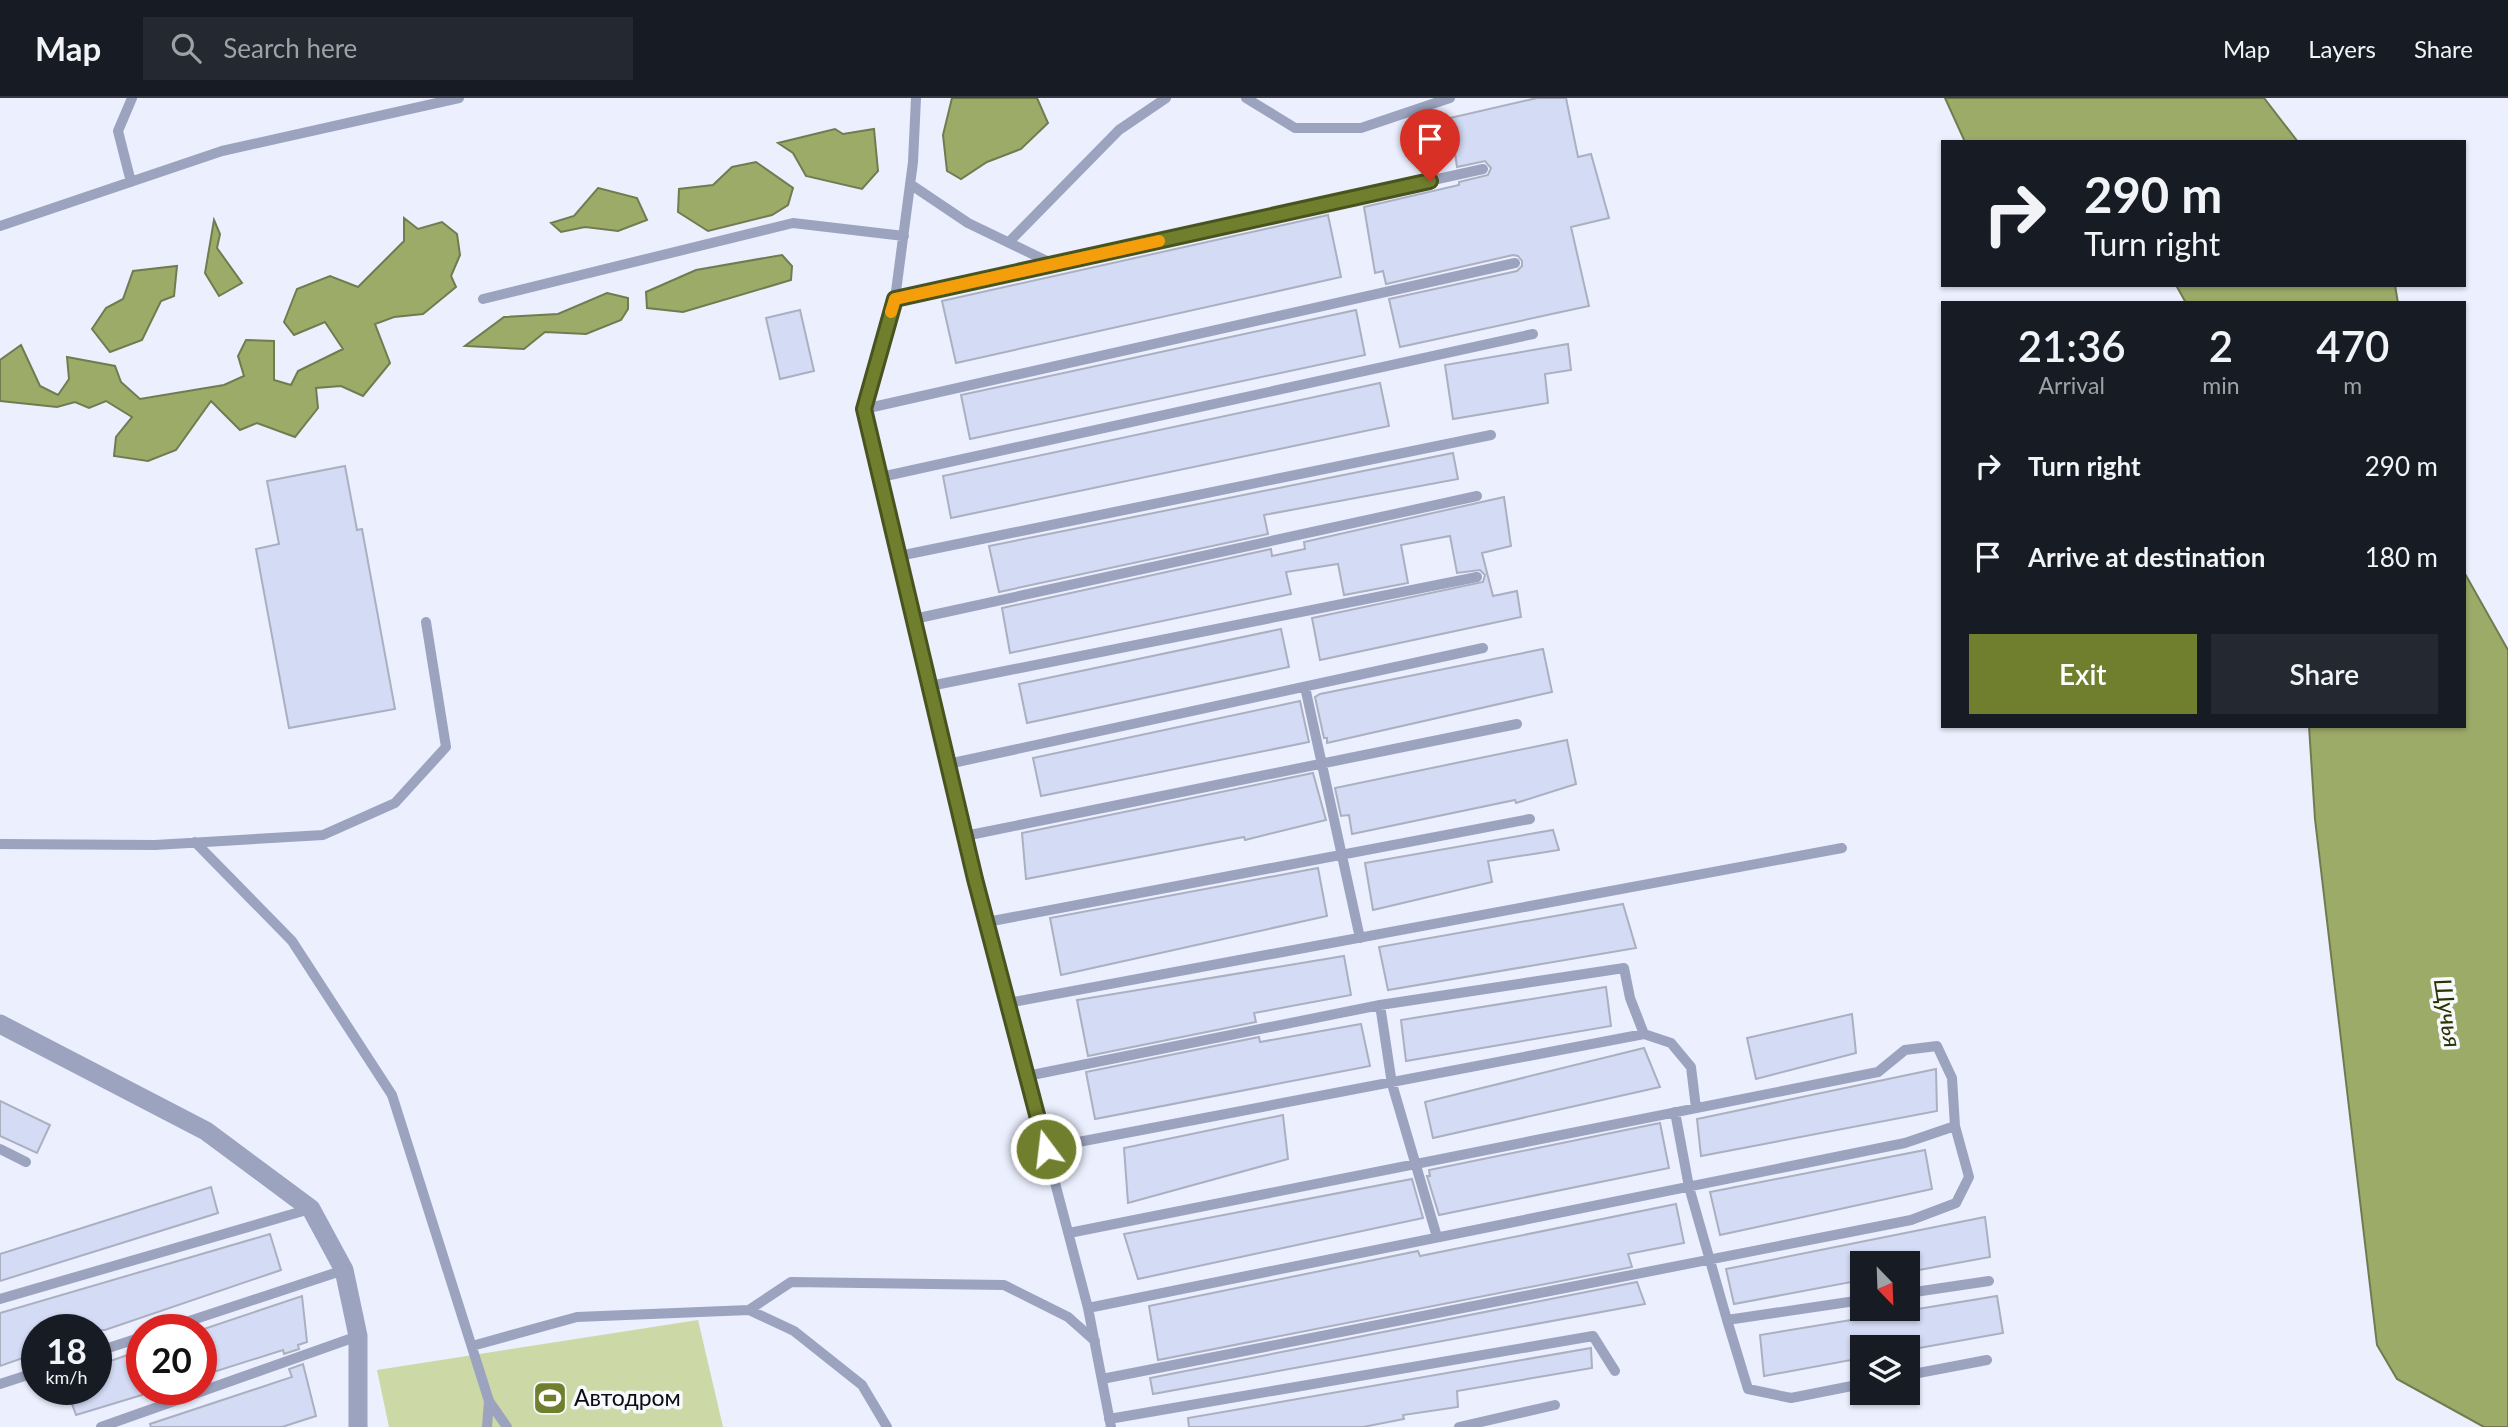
<!DOCTYPE html>
<meta charset="utf-8">
<style>
:root{--surface:#171b24;--page:#242831;--text:#f1f3f6;--muted:#9ea1a6;--line:#363941;--accent:#707f2d}
body{margin:0;font-family:Lato,sans-serif;background:var(--page);color:var(--text);height:100vh;display:flex;flex-direction:column;font-size:26px;white-space:nowrap}
*{box-sizing:border-box;margin:0}
p{font-size:23px;color:var(--muted)}
.icon{flex:none;width:38px;height:38px;fill:none;stroke:currentColor;stroke-width:2;stroke-linecap:round;stroke-linejoin:round}
.map{position:relative;flex:1;overflow:hidden}
.drawer{position:absolute;left:1941px;top:203px;width:525px;height:427px;display:flex;flex-direction:column;background:var(--surface);border-radius:0px;box-shadow:0 2px 5px #0004}
.drawer>*{flex:none}
.hud{position:absolute;left:1941px;top:42px;width:525px;height:147px;border-radius:0px;box-shadow:0 2px 5px #0004;background:#171b24;color:var(--text);overflow:hidden}
.needle{width:46px;rotate:157deg}
.tools{position:absolute;left:1850px;top:1153px;display:grid;gap:14px}
.tools a{display:grid;place-items:center;width:70px;height:70px;border-radius:0px;background:var(--surface);box-shadow:0 2px 5px #0004;font-size:35px}
.speed{position:absolute;left:21px;top:1216px;display:flex;gap:14px;font-size:35px;font-weight:700;text-align:center}
.speed>*{display:grid;place-content:center;width:91px;height:91px;border-radius:50%;background:var(--surface);box-shadow:0 2px 5px #0004;line-height:1}
.speed small{font-size:18px;font-weight:400}
.speed .limit{border:10px solid #d22;background:#fff;color:#111}
.pin{position:absolute;display:grid;place-items:center;width:60px;height:60px;color:#fff;margin:-72px -30px;border-radius:50% 50% 50% 0;rotate:-45deg;box-shadow:0 0 7px #0007}
.pin .icon{rotate:45deg}
.me{position:absolute;width:77px;margin:-38px;rotate:345deg;stroke-linejoin:round;filter:drop-shadow(0 0 5px #0008)}
.turn{display:flex;align-items:center;gap:24px;height:147px;padding:0 28px;font-size:32px}
.turn .icon{width:91px;height:91px;stroke-width:2.5}
.turn b{display:block;font-size:49px;line-height:60px}
.eta{display:flex;justify-content:space-evenly;align-items:center;height:119px;text-align:center}
.eta b{font-size:42px;font-weight:600;line-height:49px}
.primary-button{display:flex;gap:14px;margin-top:auto;padding:14px 28px}
.primary-button a{flex:1;height:80px;border-radius:0px;background:var(--accent);color:#fff;font-size:28px;font-weight:600;line-height:80px;text-align:center}
.primary-button a+a{background:var(--page);color:var(--text)}
ul{padding:0;list-style:none}
li{display:flex;align-items:center;gap:21px;height:91px;padding:0 28px}
li div{flex:1}
li b{display:block;font-size:26px}
li em{font-style:normal}
header{display:flex;align-items:center;gap:42px;box-sizing:border-box;height:98px;padding:0 35px;background:var(--surface);border-bottom:2px solid var(--line)}
header strong{font-size:33px}
nav{display:flex;gap:38px;margin-inline-start:auto;font-size:24px}
.search{width:490px;height:63px;background:var(--page);display:flex;align-items:center;gap:18px;box-sizing:border-box;padding:0 24px;border-radius:0px;color:var(--muted);font-size:26px}
.map>svg:first-child{display:block}
</style>
<header>
<strong>Map</strong>
<div class="search"><svg class="icon" aria-label="search" viewBox="0 0 24 24"><circle cx="10" cy="10" r="6"/><path d="M15 15l6 6"/></svg>Search here</div>
<nav><a>Map</a><a>Layers</a><a>Share</a></nav>
</header>
<div class="map">
<svg width="2508" height="1329" viewBox="0 0 2508 1329">
<rect width="100%" height="100%" fill="#f8f9fd"/>
<path fill="#ebeffe" fill-rule="evenodd" d="M0 0H2508V1329H0ZM1942 44H2464V187H1942ZM1942 205H2464V628H1942ZM1862 1166H1908V1211H1862ZM37 1232H96V1292H37ZM142 1232H201V1292H142ZM1862 1250H1908V1295H1862Z"/>
<path fill="#ccd8a5" d="M698 1222 723 1329H389L377 1272Z"/>
<path fill="#9dab69" stroke="#717b4f" stroke-width="2" d="M952 0H1037L1048 25 1021 51 987 64 961 81 947 73 943 37Z
M1945 0H2264L2298 44H1965Z
M835 31 843 36 874 31 878 73 862 91 806 78 793 55 778 45Z
M756 64 793 90 788 107 772 117 708 133 678 114 679 91 713 87 732 69Z
M598 90 637 100 647 122 618 133 585 129 561 134 551 125 574 118Z
M404 120 418 131 442 124 457 136 460 157 451 178 456 189 423 216 394 219 375 226 390 265 363 298 341 288 316 290 318 310 295 339 257 325 240 332 211 303 176 352 148 363 114 358 116 339 132 319 106 303 89 310 75 304 57 309 0 303V262L21 247 40 288 58 297 69 281 67 259 115 268 121 284 140 301 224 287 244 278 238 258 246 242 274 243V282L291 287 298 273 343 251 325 224 294 237 284 224 297 191 330 178 358 189 404 143Z
M214 122 220 136 217 150 242 185 219 198 205 175Z
M782 157 792 168 791 182 683 214 647 210 646 194 696 172Z
M177 168 174 198 161 203 142 242 110 254 92 231 106 210 123 201 133 173Z
M2176 187H2395L2398 205H2186Z
M607 195 628 200V211L621 222 586 236 545 234 524 251 465 248 504 219 558 216Z
M2464 474 2508 552V1329H2484L2397 1281 2377 1247 2315 721 2309 628H2464Z"/>
<path fill="#d3dbf5" stroke="#abb0c0" stroke-width="2" d="M1537 0H1566L1578 59 1591 56 1609 120 1571 129 1589 208 1400 249 1389 201 1517 173 1522 168V163L1518 158 1513 157 1386 186 1383 173 1375 175 1364 109 1459 87V84L1488 77 1491 70 1485 63 1457 69 1450 20Z
M1328 117 1341 179 956 265 942 203Z
M800 212 814 273 780 281 766 220Z
M1356 212 1365 257 970 341 961 297Z
M1568 246 1571 272 1545 276 1548 305 1453 321 1445 267Z
M1380 285 1389 328 951 420 943 378Z
M1453 355 1458 381 1264 417 1268 436 999 494 989 448Z
M345 368 357 432 362 431 395 611 289 630 256 451 279 446 267 383Z
M1504 399 1511 448 1482 455 1493 498 1517 493 1521 519 1320 562 1312 520 1483 484 1485 477 1480 472 1457 475 1450 438 1401 447 1408 485 1344 497 1338 466 1286 474 1291 496 1010 555 1002 510 1271 451 1272 458 1305 451 1304 444Z
M1281 531 1289 569 1027 625 1019 586Z
M1543 551 1552 594 1327 645V640H1324L1315 599 1320 596Z
M1300 603 1309 644 1041 698 1033 660Z
M1567 642 1576 686 1516 705 1515 702 1352 736 1349 717 1341 718 1335 690Z
M1313 675 1326 722 1245 742 1244 739 1026 781 1022 735Z
M1553 732 1559 752 1488 763 1492 784 1373 812 1365 765Z
M1318 770 1327 818 1061 877 1050 820Z
M1623 806 1636 850 1388 892 1379 849Z
M1344 858 1351 897 1254 915 1256 924 1088 958 1077 902Z
M1606 889 1611 928 1406 963 1401 922Z
M1852 916 1856 955 1756 981 1747 940Z
M1361 926 1370 968 1095 1021 1086 974 1259 939 1260 944Z
M1644 950 1660 989 1433 1040 1425 1004Z
M1936 971 1937 1013 1701 1058 1697 1021Z
M0 1003 50 1027 37 1055 0 1038Z
M1283 1017 1288 1061 1128 1105 1124 1050Z
M1660 1025 1669 1070 1439 1117 1427 1078H1430L1429 1072Z
M1925 1052 1932 1091 1720 1137 1710 1094Z
M1412 1081 1423 1120 1138 1181 1124 1136Z
M211 1089 218 1115 0 1183V1156Z
M1676 1106 1684 1145 1628 1156 1632 1169 1158 1262 1149 1208 1418 1153 1420 1158Z
M1985 1119 1990 1159 1908 1174V1166H1862V1182L1734 1206 1726 1171Z
M270 1136 281 1172 105 1232H37V1255L0 1268V1215Z
M1637 1184 1645 1206 1153 1296 1150 1280Z
M302 1198 307 1244 298 1247 299 1251 284 1256 283 1252 201 1278V1232Z
M1997 1198 2003 1235 1908 1252V1250H1862V1260L1764 1278 1760 1237Z
M1591 1250 1592 1270 1457 1293 1458 1309 1403 1317 1404 1321 1363 1329H1189L1188 1320Z
M142 1252V1297L76 1317 67 1292H96V1268Z
M303 1266 316 1318 282 1329H151L150 1326 292 1279 289 1271Z"/>
<g fill="none" stroke-linecap="round" stroke-linejoin="round">
<path stroke="#9ca3bf" stroke-width="10" d="M916 0 913 64 895 201 864 311 975 781 1088 1210 1111 1329
M1246 0 1295 30H1361L1450 0
M131 84 118 33 132 0
M910 86 968 125 1053 166
M0 128 222 53 459 0
M1009 144 1119 32 1166 0
M483 201 793 125 904 138
M895 201 1483 71
M864 311 1515 165
M881 379 1533 236
M899 458 1491 337
M914 521 1477 398
M930 588 1477 479
M1305 589 1360 840
M948 666 1483 550
M965 738 1517 626
M195 744 292 843 392 997 489 1303 507 1329
M0 746 155 747 323 737 395 705 446 649 426 524
M987 824 1530 721
M1008 905 1842 750
M1380 907 1392 986 1437 1139
M1027 978 1380 907 1624 870 1630 900 1644 936 1671 945 1691 969 1696 1010
M1675 1014 1689 1089 1727 1222 1862 1202
M1047 1050 1644 936
M0 1051 26 1064
M1069 1135 1878 974 1905 952 1937 948 1952 980 1955 1028
M1908 1195 1989 1183
M0 1201 310 1111
M1088 1210 1905 1045 1955 1028 1969 1079 1956 1105 1911 1122 1102 1281
M749 1212 794 1233 862 1287 887 1329
M1727 1222 1748 1291 1791 1300 1862 1286
M162 1232 344 1172
M472 1248 577 1219 749 1212 791 1184 1004 1187 1068 1219 1095 1243
M96 1254 142 1239
M1908 1277 1987 1262
M0 1286 37 1274
M1109 1321 1593 1238 1615 1273
M101 1329 358 1238
M487 1329 489 1303
M1459 1329 1555 1307"/>
<path stroke="#9ca3bf" stroke-width="19" d="M0 926 206 1033 311 1111 344 1172 358 1238V1329"/>
</g>
<g fill="none" stroke-linecap="round" stroke-linejoin="round">
<g stroke="#49531d" stroke-width="18">
<path id="route" d="M1046 1051 975 781 864 311 895 201 1430 83"/>
</g>
<use href="#route" stroke="#707f2d" stroke-width="12"/>
<path stroke="#f59e0b" stroke-width="12" d="M891 214 895 201 1159 143"/>
</g>
<defs>
<g id="stadium-square" transform="scale(1.75)"><rect x="-9" y="-9" width="18" height="18" rx="4" fill="#707f2d" stroke="#f8f9fd"/><path d="M0-5a6.5 5 0 1 0 0 10a6.5 5 0 1 0 0-10ZM-3.5-1.8h7v3.6h-7Z" fill="#fff"/></g>
</defs>
<g fill-rule="evenodd">
<use href="#stadium-square" x="550" y="1300"/>
</g>
<g text-anchor="middle" stroke-width="7" stroke-linejoin="round" paint-order="stroke">
<g font-size="23" fill="#0a0c11" stroke="#f8f9fd" text-anchor="start">
<text x="574" y="1308">Автодром</text>
</g>
<g font-size="24" font-style="italic" fill="#2b3300" stroke="#f8f9fd">
<text transform="translate(2447 915) rotate(81)" y="8">Щучья</text>
</g>
</g>
</svg>
<div class="tools">
<a><svg class="needle" viewBox="-14 -14 28 28"><path d="M0-13l5 13h-10z" fill="#e53935"/><path d="M0 13l5-13h-10z" fill="#9ea1a6"/></svg></a>
<a><svg class="icon" aria-label="layers" viewBox="0 0 24 24"><path d="M12 4l9 5-9 5-9-5zM3 14l9 5 9-5"/></svg></a>
</div>
<div class="speed"><div>18<small>km/h</small></div><div class="limit">20</div></div>
<div class="pin" style="left:1430px;top:83px;background:#d93025"><svg class="icon" aria-label="arrive" viewBox="0 0 24 24"><path d="M6 21V4h12l-3 4 3 4H6"/></svg></div>
<svg class="me" style="left:1046px;top:1051px" viewBox="-20 -20 40 40"><circle r="17" fill="#707f2d" stroke="#fff" stroke-width="3"/><path d="M0-11L8 9 0 5-8 9z" fill="#fff"/></svg>
<div class="hud">
<div class="turn"><svg class="icon" aria-label="right" viewBox="0 0 24 24"><path d="M7 20v-9h11M14 6l5 5-5 5"/></svg><div><b>290 m</b>Turn right</div></div>
</div>
<section class="drawer">
<div class="eta">
<div><b>21:36</b><p>Arrival</p></div>
<div><b>2</b><p>min</p></div>
<div><b>470</b><p>m</p></div>
</div>
<ul>
<li><svg class="icon" aria-label="right" viewBox="0 0 24 24"><path d="M7 20v-9h11M14 6l5 5-5 5"/></svg><div><b>Turn right</b></div><em>290 m</em></li>
<li><svg class="icon" aria-label="arrive" viewBox="0 0 24 24"><path d="M6 21V4h12l-3 4 3 4H6"/></svg><div><b>Arrive at destination</b></div><em>180 m</em></li>
</ul>
<div class="primary-button"><a>Exit</a><a>Share</a></div>
</section>
</div>
